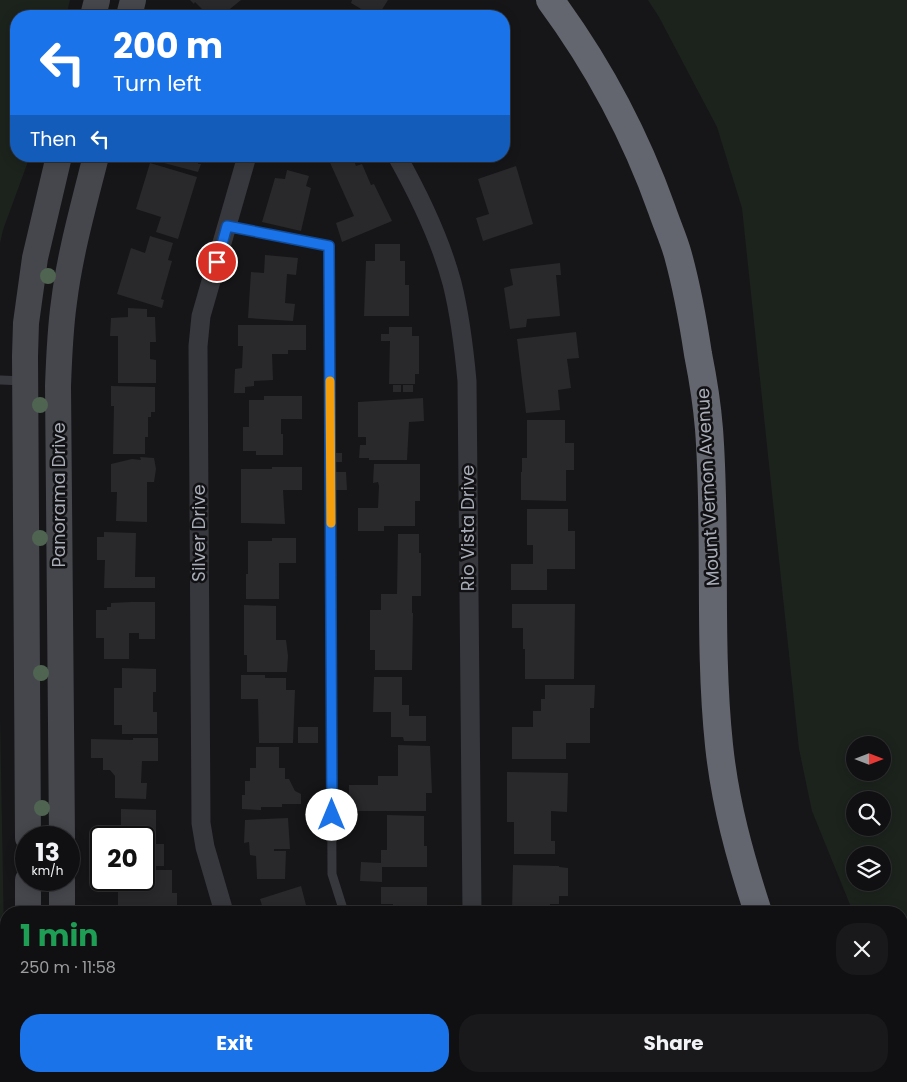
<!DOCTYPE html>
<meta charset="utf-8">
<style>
:root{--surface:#101012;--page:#19191b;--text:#f1f3f6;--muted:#9c9d9f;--line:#303032;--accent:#1a73e8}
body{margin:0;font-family:Poppins,sans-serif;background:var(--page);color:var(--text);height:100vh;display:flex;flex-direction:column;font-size:19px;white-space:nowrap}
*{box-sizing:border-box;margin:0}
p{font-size:16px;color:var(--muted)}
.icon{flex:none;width:28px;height:28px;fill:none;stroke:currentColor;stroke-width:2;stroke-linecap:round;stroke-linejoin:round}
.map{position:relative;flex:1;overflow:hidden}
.sheet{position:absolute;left:0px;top:906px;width:908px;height:176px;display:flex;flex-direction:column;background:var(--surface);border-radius:20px 20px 0 0;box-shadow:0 2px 12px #0003,0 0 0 1px var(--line)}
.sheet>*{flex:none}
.top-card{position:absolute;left:10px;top:10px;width:500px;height:152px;border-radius:20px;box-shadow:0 2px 12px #0003,0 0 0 1px var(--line);background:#1a73e8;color:#fff;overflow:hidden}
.needle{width:32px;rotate:90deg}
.buttons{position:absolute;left:846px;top:736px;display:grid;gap:10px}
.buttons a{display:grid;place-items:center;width:45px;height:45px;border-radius:50%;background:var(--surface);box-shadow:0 2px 12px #0003,0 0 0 1px var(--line);font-size:25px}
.speed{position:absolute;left:15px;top:826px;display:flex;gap:10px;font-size:25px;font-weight:700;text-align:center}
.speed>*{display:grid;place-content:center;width:65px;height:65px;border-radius:50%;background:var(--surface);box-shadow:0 2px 12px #0003,0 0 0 1px var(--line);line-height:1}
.speed small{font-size:12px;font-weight:400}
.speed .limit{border:2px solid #111;border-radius:8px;background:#fff;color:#111}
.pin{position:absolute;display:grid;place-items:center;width:42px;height:42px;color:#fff;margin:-21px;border:2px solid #fff;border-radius:50%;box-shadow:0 1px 5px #0007}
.me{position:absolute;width:55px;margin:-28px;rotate:0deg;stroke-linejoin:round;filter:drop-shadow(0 0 4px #0008)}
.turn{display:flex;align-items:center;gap:18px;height:105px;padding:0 20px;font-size:22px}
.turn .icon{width:65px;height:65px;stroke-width:2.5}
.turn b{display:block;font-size:35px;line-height:42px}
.then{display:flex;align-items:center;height:48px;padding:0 20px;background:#0003;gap:10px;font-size:19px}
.round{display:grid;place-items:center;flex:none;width:52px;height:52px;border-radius:20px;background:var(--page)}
.headline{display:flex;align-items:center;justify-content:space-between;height:85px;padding:0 20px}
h1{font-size:30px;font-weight:700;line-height:38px;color:#1e9e55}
.primary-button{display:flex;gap:10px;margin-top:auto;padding:10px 20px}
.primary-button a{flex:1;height:58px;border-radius:20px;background:var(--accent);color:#fff;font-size:20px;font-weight:700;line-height:58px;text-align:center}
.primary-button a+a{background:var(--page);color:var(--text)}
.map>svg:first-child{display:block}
</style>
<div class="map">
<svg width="907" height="1082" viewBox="0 0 907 1082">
<rect width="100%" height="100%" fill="#161618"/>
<path fill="#1c231d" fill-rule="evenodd" d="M0 0H70L66 16H16V156H30L3 230 0 243Z
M648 0H907V1047L901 1032V912H853L812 811 799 749 742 208 717 127 659 17ZM855 745H882V772H855ZM855 800H882V828H855ZM855 855H882V882H855Z
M0 715 4 936 0 941Z"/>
<path fill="#29292c" d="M190 0H241L225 13 224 11 217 16H209L195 2 194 4Z
M352 0H388L378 16H373L351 3Z
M150 156H200L198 164H201L198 172 149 159Z
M327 156H352L356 166 362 164 371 185 374 184 392 221 342 242 336 223 354 216Z
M150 163 197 177 178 239 156 232 161 217 136 209Z
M516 166 533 224 483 241 476 218 489 214 478 179Z
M287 170 309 176 306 186 311 188 301 231 262 222 275 178 285 179Z
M150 236 173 243 168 260 172 261 161 299 164 300 162 308 117 294 131 248 145 253Z
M375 244H400V261H405V285H409V316H364L366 261H375Z
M265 255 298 258 296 275 287 274 285 303 295 304 293 321 248 318 251 272 264 273Z
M560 263 561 275H556L560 316 527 319 526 327 510 329 504 288 513 285 510 269Z
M128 308 147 309V317H155L156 342H150V359L156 360V383H118V336H110L111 318 128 317Z
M238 325H306V350H288V354H272L273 380 254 381V386L245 387V393H234L235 369 242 368 243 346H238Z
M389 327H412V336H419V374H415V384H389L390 341H381V334H389Z
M576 332 579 358 567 359 571 388 558 390 560 410 526 413 517 339Z
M393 385H401V392H393Z
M403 385H413V392H403Z
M111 386 155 387V412H151V417H148V437H145V454H113L114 406H111Z
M264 396H302V419H281V434H283V455H256V451H243V427H249V400H264Z
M423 398 424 421 409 422 407 460H369V458H359L360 445H366V437H358V402Z
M527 420H565V443H574V470H566V501L521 500V472H522V458H527Z
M335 453H342V462H335Z
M140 457 154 458 156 469 154 482H147V522L116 521 117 492H111V464L132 459 141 460Z
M374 464H420V501H415V526H384V531H358V508H378L379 486 378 482 373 483Z
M272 467H302V490H283L285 524 241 523V469H272Z
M335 472H346L347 490H336Z
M527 509H568V531H575V569H547V590H511V564H533V545H527Z
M104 532 136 533 135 577H155V588H104L105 560H97V537H104Z
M398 534H419V553H421V596H412V613H413L412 670H375V650H370V610H381V594H397Z
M272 538H296V563H279V599H246V574H248V541H272Z
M131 602H155V639H139V633H129V659H104V638H96V610H107V607H111V603Z
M512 604H575L574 679H525V649H523V628H512Z
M244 605 276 606V640H286L288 656 287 672H247V655H244Z
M122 668 156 669V692H153V712H157V734H122V725H114V688H122Z
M241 675H265V678H286V690H295L293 743H259L258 699H241Z
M374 677H402V705H409V716H426V741H404L403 737H391V712H373Z
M545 685H595L594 708H590V743H566V759H512V727H533V711H541V699H545Z
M298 727H318V743H298Z
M133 738H158V761H142L141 783H147L146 799 115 798V776L110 770H103V758H91V739L133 740Z
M398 745 430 746 432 793H426V811H349V785H378V776H398Z
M256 747H279V768H285V779H289L295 791 301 794V804H282V807H261V810L242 809V795H245V781H250V768H256Z
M507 772 568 773 567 812 551 811V841H555V854H514V822H507Z
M121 809 156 810V836H150V844H164V866H144V838H121Z
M387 815 424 816V846H427V867H382V882L360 881 361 862 381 863V850H387Z
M288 818 290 849H274V851H286L285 879H257L256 856 250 855 249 842 244 843 245 820Z
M513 865 559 866V867L568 868V896H559V904H550V912H512Z
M144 870H172V893H177V912H136V910H118V880H144Z
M301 886 306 905 294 907 296 912H264L260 899Z
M381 887H427V912H393V904H381Z
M106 1076H149V1082H106Z
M193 1076H237L238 1082H193Z
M316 1076H363L364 1079 353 1082H317Z
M459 1076H479L481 1082H446Z
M571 1076H609L611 1082H573Z"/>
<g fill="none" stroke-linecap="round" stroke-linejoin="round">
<path stroke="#37383d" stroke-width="9" d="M227 225 329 246 332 874 344 912
M1 380 23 381
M395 1076 397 1082"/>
<path stroke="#37383d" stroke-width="19" d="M397 156C420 197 440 238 452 283 460 315 464 348 467 381L472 912
M224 912 205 847 201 823 198 346 201 316 247 156
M0 987H6
M272 1076 274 1082
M526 1076 528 1082"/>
<path stroke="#45474d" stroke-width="26" d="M93 16 97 0
M129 16 133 0
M28 838 25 356 26 323 35 258 59 156
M62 838 58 386C59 358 60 330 64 302 70 253 84 204 96 156
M28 880V912
M62 880V912
M29 1076V1082
M63 1076V1082"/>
<path stroke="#63666e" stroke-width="28" d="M550 0C598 65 635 134 662 210 667 225 674 240 678 255 687 288 693 321 698 354 703 379 707 404 709 429 717 534 708 640 719 745 725 803 740 857 758 912
M828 1076 830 1082"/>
</g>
<g fill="#506452">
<circle cx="48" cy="276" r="8"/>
<circle cx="40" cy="405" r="8"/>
<circle cx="40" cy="538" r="8"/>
<circle cx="41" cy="673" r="8"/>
<circle cx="42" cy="808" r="8"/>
</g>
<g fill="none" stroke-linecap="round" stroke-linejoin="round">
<g stroke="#114b97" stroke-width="12">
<path id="route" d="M217 262 227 226 329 246 332 815"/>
</g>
<use href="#route" stroke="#1a73e8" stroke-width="9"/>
<path stroke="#f59e0b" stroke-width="9" d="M330 381 331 523"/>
</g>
<g text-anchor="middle" stroke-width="5" stroke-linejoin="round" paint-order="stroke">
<g font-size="18" fill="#a8adb8" stroke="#111113">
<text transform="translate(708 487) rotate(-93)" y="6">Mount Vernon Avenue</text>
<text transform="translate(59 495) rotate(-90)" y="6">Panorama Drive</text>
<text transform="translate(468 528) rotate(-90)" y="6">Rio Vista Drive</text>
<text transform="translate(199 533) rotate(-90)" y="6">Silver Drive</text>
</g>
</g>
</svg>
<div class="buttons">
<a><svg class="needle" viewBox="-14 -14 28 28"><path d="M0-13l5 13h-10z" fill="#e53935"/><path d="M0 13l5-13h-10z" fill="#9c9d9f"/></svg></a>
<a><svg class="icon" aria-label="search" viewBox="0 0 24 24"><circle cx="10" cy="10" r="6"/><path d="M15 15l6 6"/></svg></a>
<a><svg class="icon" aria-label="layers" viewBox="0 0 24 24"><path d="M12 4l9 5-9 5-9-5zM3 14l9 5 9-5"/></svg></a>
</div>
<div class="speed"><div>13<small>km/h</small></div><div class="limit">20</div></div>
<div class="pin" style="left:217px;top:262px;background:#d93025"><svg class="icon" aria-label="arrive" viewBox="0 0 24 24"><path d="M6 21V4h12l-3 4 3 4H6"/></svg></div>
<svg class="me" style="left:332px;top:815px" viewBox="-20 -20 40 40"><circle r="19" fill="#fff"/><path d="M0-13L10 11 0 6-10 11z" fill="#1a73e8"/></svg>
<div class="top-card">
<div class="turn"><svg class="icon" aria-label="left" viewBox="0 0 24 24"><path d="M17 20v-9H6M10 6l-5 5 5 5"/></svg><div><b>200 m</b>Turn left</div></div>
<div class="then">Then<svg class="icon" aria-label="left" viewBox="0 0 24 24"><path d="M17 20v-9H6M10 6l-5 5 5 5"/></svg></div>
</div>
<section class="sheet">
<div class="headline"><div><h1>1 min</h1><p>250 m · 11:58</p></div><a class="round"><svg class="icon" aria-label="close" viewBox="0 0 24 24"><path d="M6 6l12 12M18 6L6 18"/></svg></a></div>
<div class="primary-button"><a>Exit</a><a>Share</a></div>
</section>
</div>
